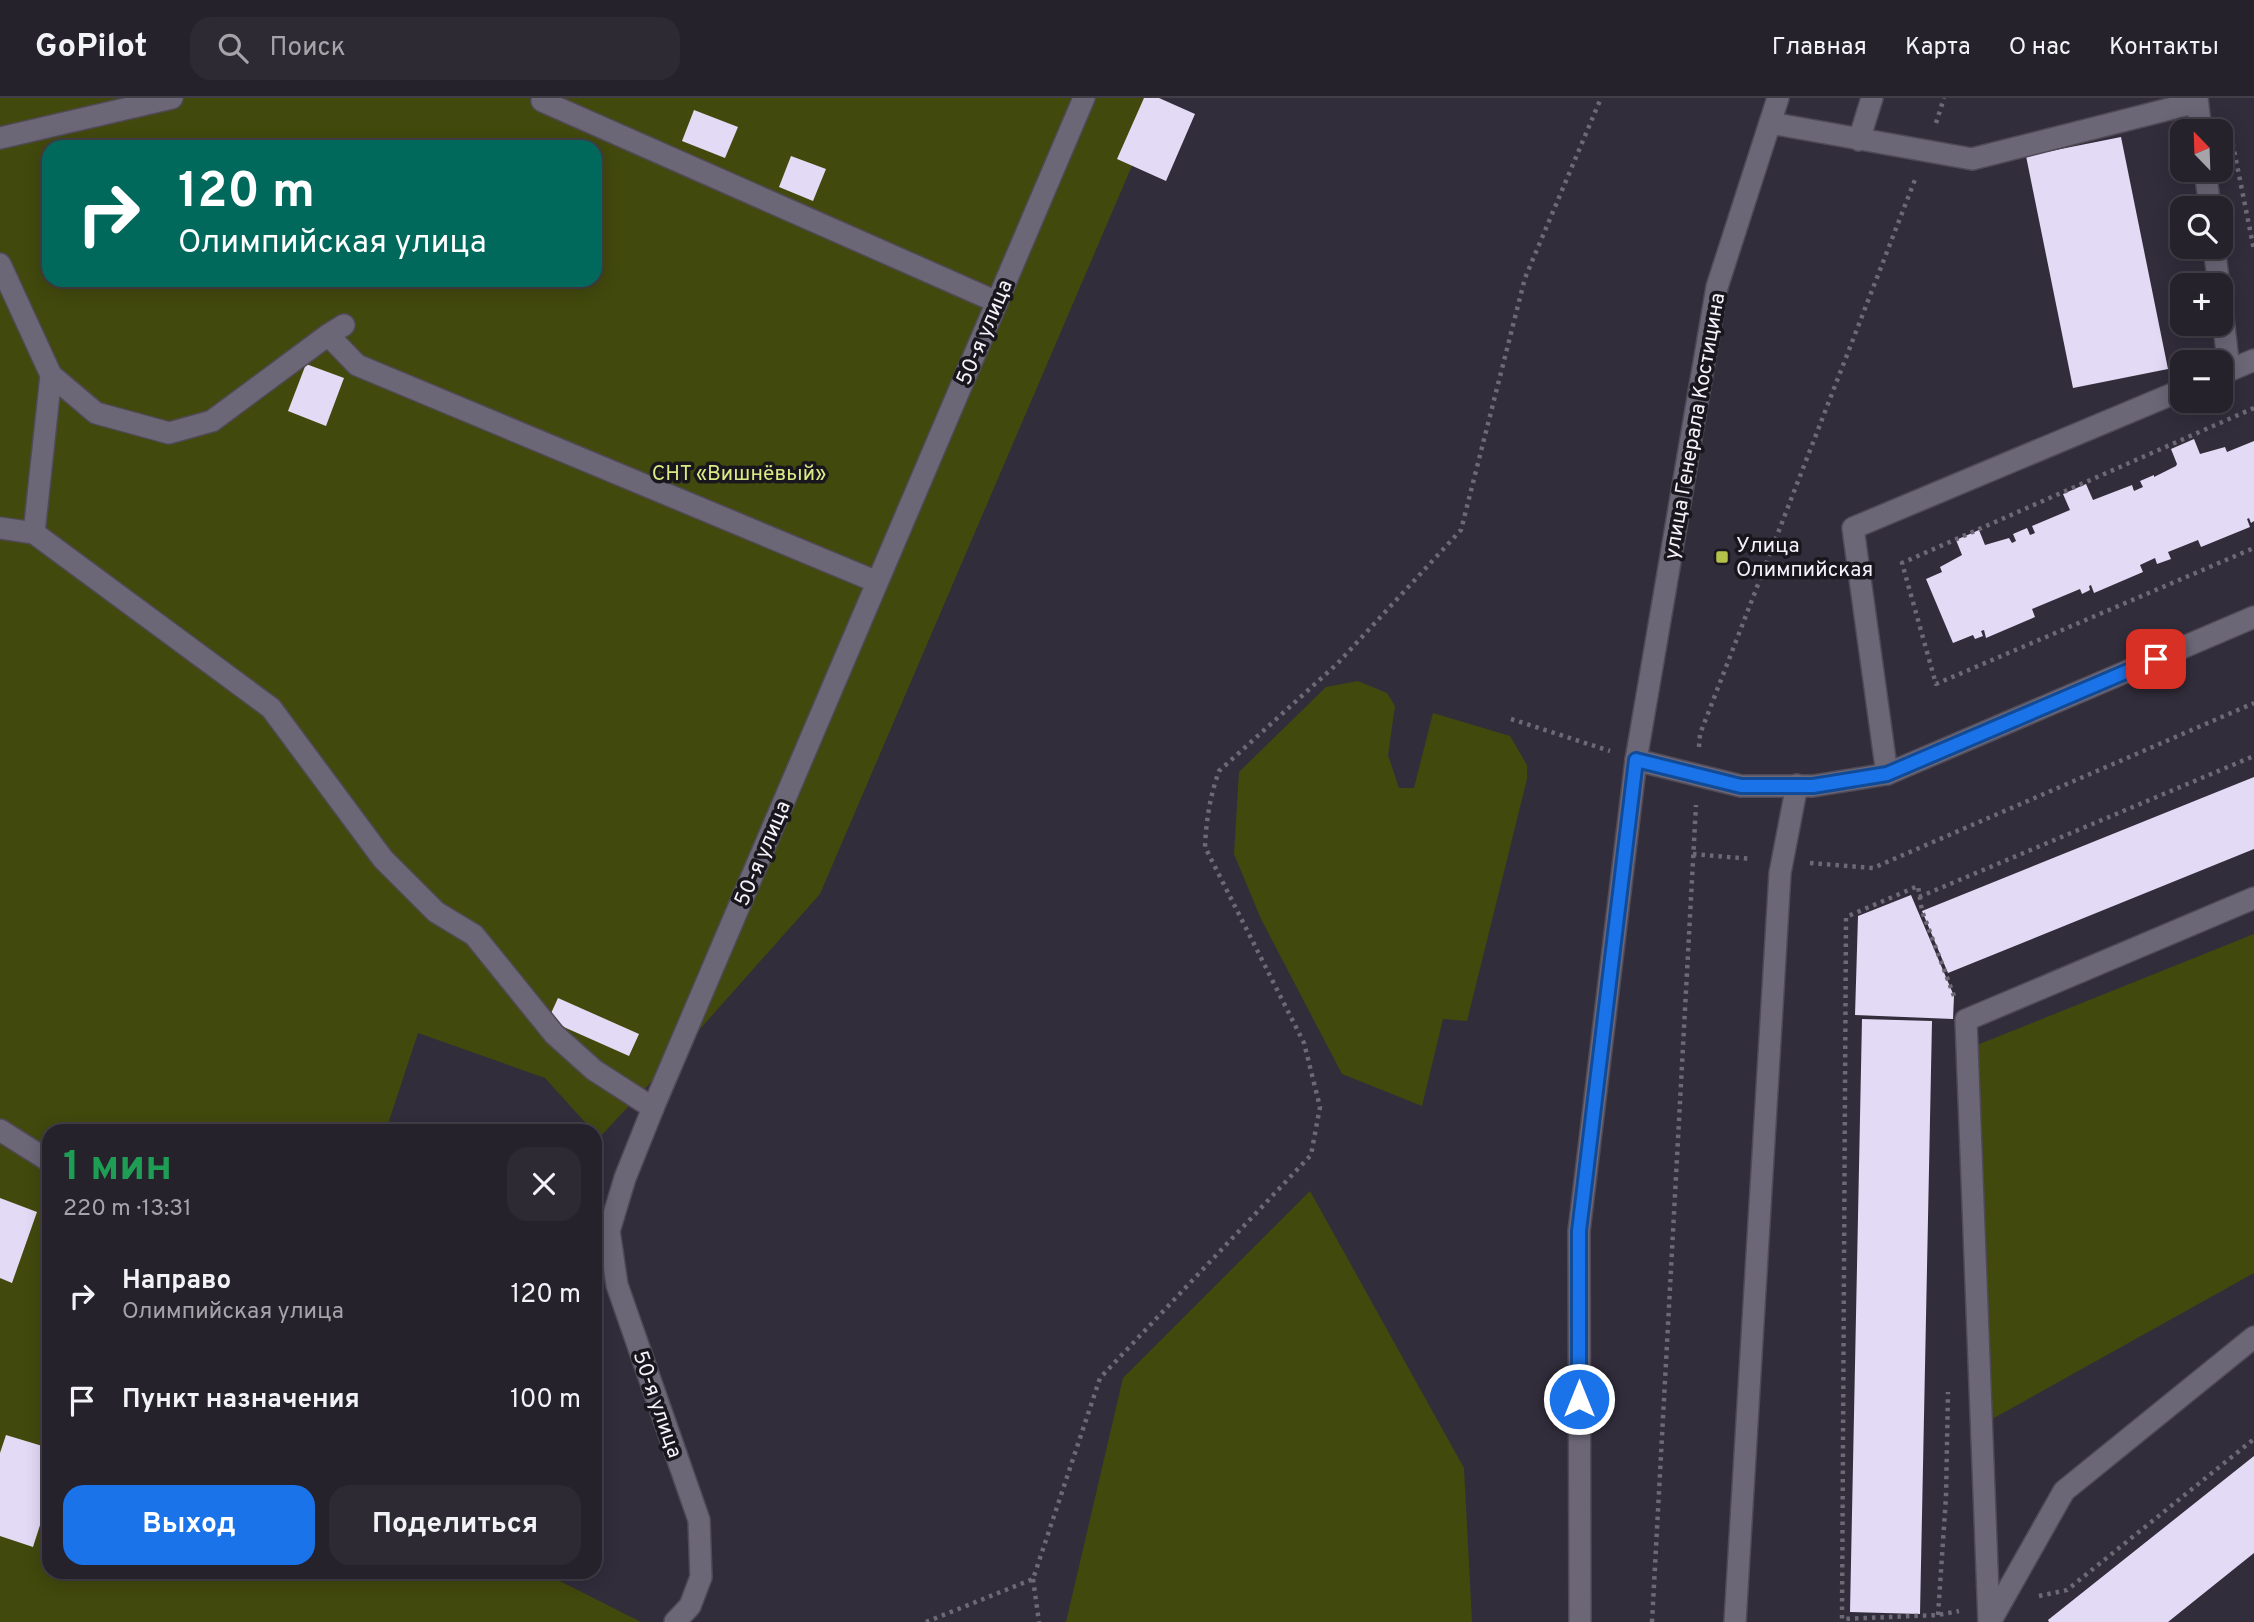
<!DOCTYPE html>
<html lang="ru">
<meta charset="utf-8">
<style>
:root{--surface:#26222c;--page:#2e2a34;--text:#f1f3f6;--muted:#a4a4a9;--line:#423f48;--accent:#1a73e8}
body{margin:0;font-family:Overpass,sans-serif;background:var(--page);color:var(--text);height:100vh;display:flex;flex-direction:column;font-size:26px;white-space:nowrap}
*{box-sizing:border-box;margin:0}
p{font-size:23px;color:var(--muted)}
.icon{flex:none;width:38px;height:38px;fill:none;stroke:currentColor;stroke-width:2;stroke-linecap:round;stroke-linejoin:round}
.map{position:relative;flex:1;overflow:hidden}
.details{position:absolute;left:42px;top:1026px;width:560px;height:455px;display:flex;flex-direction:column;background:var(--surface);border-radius:21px;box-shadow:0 4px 18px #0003,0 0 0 2px var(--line)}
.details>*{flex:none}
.banner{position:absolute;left:42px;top:42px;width:560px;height:147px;border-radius:21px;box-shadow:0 4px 18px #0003,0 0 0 2px var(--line);background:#00695c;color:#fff;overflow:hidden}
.needle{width:46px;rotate:337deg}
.fabs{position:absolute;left:2170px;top:21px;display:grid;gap:14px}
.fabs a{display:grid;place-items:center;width:63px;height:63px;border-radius:14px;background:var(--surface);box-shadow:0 4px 18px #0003,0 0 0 2px var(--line);font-size:35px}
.pin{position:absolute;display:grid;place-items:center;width:60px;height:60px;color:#fff;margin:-30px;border-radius:14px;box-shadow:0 4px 10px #0006}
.me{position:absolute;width:77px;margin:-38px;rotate:0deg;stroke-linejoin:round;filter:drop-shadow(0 0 5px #0008)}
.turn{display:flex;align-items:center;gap:24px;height:147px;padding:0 21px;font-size:32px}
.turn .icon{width:91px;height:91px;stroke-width:2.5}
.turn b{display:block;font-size:49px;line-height:60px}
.round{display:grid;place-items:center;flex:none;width:74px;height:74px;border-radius:21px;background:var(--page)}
.headline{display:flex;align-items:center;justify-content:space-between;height:119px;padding:0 21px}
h1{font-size:42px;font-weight:700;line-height:52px;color:#1e9e55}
.cta{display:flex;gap:14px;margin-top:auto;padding:14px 21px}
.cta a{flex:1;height:80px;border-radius:21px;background:var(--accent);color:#fff;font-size:28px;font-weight:700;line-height:80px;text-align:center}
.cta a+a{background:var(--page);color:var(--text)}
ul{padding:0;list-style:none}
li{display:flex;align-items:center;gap:21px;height:105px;padding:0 21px}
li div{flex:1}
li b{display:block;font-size:26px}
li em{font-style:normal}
header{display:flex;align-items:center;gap:42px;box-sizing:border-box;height:98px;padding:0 35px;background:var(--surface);border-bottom:2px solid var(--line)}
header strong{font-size:33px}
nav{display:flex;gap:38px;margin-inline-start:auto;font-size:24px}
.search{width:490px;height:63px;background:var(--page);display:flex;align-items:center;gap:18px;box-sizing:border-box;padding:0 24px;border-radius:21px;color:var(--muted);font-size:26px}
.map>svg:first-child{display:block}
</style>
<header>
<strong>GoPilot</strong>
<div class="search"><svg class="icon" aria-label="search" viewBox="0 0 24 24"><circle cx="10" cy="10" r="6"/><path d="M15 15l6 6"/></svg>Поиск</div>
<nav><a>Главная</a><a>Карта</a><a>О нас</a><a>Контакты</a></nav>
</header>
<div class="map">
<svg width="2254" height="1524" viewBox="0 0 2254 1524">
<rect width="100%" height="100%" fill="#322d3b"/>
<path fill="#42490d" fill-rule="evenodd" d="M0 0H1161L820 796 692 940 599 1040 595 1032H592L545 980 418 935 386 1032H49V1474H542L641 1524H0ZM49 49H595V182H49Z
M1358 583 1387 595 1395 608 1388 657 1399 690H1414L1433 615 1510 638 1527 667V681L1467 923 1443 921 1422 1008 1342 976 1261 821 1234 756 1239 674 1326 589Z
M2254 836V1175L1985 1325 1972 949Z
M1310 1093 1464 1370 1472 1524H1066L1123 1280Z"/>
<path fill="#e3daf6" d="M1144 0H1159L1195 16 1166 83 1117 61Z
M694 12 738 29 725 60 682 43Z
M2121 39 2168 271 2073 290 2026 58Z
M791 58 826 71 813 103 779 89Z
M306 266 344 280 326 328 288 313Z
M2194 341 2200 356 2225 349 2227 354 2254 343V423L2251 425 2249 420 2247 421 2250 429 2201 449 2198 442 2168 454 2171 461 2157 466 2155 460 2140 467 2143 474 2094 495 2091 487 2089 488 2090 492 2082 496 2080 491 2032 511 2035 519 1986 540 1984 532 1981 533 1983 538 1975 541 1973 537 1953 545 1926 481 1942 474 1940 469 1962 457 1956 442 1979 432 1985 447 2009 440 2012 445 2016 443 2013 436 2027 430 2030 437 2035 435 2032 428 2070 412 2063 396 2086 386 2093 402 2132 387 2134 393 2143 389 2140 383 2154 377V379L2176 368 2177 366 2171 351Z
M2254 679V751L1948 875 1922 813Z
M1911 797 1954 898 1953 921 1855 917 1858 818Z
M558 900 639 936 629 958 548 922Z
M1862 921 1932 923 1920 1516 1850 1514Z
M0 1100 37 1114 12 1185 0 1180Z
M6 1337 49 1350V1399L33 1449 0 1438V1355Z
M2254 1358V1455L2168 1524H2049L2048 1522Z"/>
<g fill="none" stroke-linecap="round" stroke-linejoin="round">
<g stroke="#4f4a56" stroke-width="24">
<path id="lane" d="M543 0 542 3 997 204
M2197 0 2201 33
M1770 25 1972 61 2197 4
M0 40 172 0
M1859 42 1872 0
M2205 72 2210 110
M2214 149 2219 187
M0 166 51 277 96 315 169 335 212 323 328 237 344 227
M2221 202 2229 272
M328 237 357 267 877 484
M2221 276 2254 262
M0 430 34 435 271 610 383 761 436 814 474 837 554 936 594 972 653 1010
M34 435 51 277
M1887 676 1853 430 2182 292
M0 1032 49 1063
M1735 1524 1780 775 1797 687
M1989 1524 1966 922 2254 800
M1990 1524 2064 1393 2254 1239"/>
</g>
<g stroke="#4f4a56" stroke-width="24">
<path id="street" d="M1636 662 1741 688H1813L1887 676 2254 519
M675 1524 690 1508 701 1479 699 1422 617 1187 609 1133 625 1080 653 1010 1084 0"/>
</g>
<g stroke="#4f4a56" stroke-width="24">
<path id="secondary" d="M1580 1524 1579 1133 1636 662 1717 189 1778 0"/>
</g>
<path stroke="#6d6975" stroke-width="4.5" stroke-dasharray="3.5 5" stroke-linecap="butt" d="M1936 25 1944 0
M2231 37 2254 152
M2254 310 1902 465 1936 586 2254 450
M1511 621 1610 653
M1699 649 1700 636 1916 79
M1693 756 1752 761
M1810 765 1873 770 2254 605
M1919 799 2254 658
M1954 898 1922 813 1918 788 1846 819 1842 1521 1938 1517 1959 1513
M1033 1481 1039 1524
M2039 1498 2067 1492 2254 1341
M1938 1517 1946 1399 1948 1294
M926 1524 1033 1481 1100 1280 1311 1057 1320 1009 1304 945 1205 749C1206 723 1210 698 1219 673L1337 566 1461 432 1525 180 1601 0
M1652 1524 1696 707"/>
<use href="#lane" stroke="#6c6777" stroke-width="21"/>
<use href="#street" stroke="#6c6777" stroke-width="21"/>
<use href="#secondary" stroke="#6c6777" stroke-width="21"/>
</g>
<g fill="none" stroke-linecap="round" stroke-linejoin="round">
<g stroke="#114b97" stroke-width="18">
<path id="route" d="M1579 1301V1133L1636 662 1741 688H1813L1887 676 2156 561"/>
</g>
<use href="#route" stroke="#1a73e8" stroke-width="12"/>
</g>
<rect fill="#b4c24b" stroke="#19171d" stroke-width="2.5" x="1715" y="452" width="14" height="14" rx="3.5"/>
<g text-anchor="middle" stroke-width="7" stroke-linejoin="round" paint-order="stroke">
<g font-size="21" fill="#f5f2fb" stroke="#19171d">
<text transform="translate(984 234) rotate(-67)" y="7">50-я улица</text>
<text transform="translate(1694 328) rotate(-80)" y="7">улица Генерала Костицина</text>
<text transform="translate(762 755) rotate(-67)" y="7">50-я улица</text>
<text transform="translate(658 1306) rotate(71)" y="7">50-я улица</text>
</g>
<g font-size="21" fill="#dbea84" stroke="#19171d">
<text x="739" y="382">СНТ «Вишнёвый»</text>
</g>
<g font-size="21" fill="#f5f2fb" stroke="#19171d" text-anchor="start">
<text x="1736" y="454">Улица<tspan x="1736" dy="24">Олимпийская</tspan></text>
</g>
</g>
</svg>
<div class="fabs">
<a><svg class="needle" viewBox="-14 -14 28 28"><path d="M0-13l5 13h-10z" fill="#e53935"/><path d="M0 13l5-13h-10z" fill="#a4a4a9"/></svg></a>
<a><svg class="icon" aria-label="search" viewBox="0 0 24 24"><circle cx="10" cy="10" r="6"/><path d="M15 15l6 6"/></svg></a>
<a>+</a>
<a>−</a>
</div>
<div class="pin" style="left:2156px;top:561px;background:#d93025"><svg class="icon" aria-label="arrive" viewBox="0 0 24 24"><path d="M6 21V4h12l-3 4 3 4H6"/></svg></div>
<svg class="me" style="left:1579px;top:1301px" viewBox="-20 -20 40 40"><circle r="17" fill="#1a73e8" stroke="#fff" stroke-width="3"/><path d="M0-11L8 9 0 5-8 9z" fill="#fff"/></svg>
<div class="banner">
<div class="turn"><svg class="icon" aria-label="right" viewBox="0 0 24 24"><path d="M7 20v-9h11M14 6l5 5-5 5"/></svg><div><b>120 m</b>Олимпийская улица</div></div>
</div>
<section class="details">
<div class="headline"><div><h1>1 мин</h1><p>220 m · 13:31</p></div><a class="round"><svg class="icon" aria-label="close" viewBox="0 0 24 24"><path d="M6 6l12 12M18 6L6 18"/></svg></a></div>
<ul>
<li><svg class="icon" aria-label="right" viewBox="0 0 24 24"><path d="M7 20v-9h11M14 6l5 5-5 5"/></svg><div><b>Направо</b><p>Олимпийская улица</p></div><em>120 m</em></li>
<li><svg class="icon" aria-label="arrive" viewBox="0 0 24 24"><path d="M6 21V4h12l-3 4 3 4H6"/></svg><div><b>Пункт назначения</b></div><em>100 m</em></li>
</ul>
<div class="cta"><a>Выход</a><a>Поделиться</a></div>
</section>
</div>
